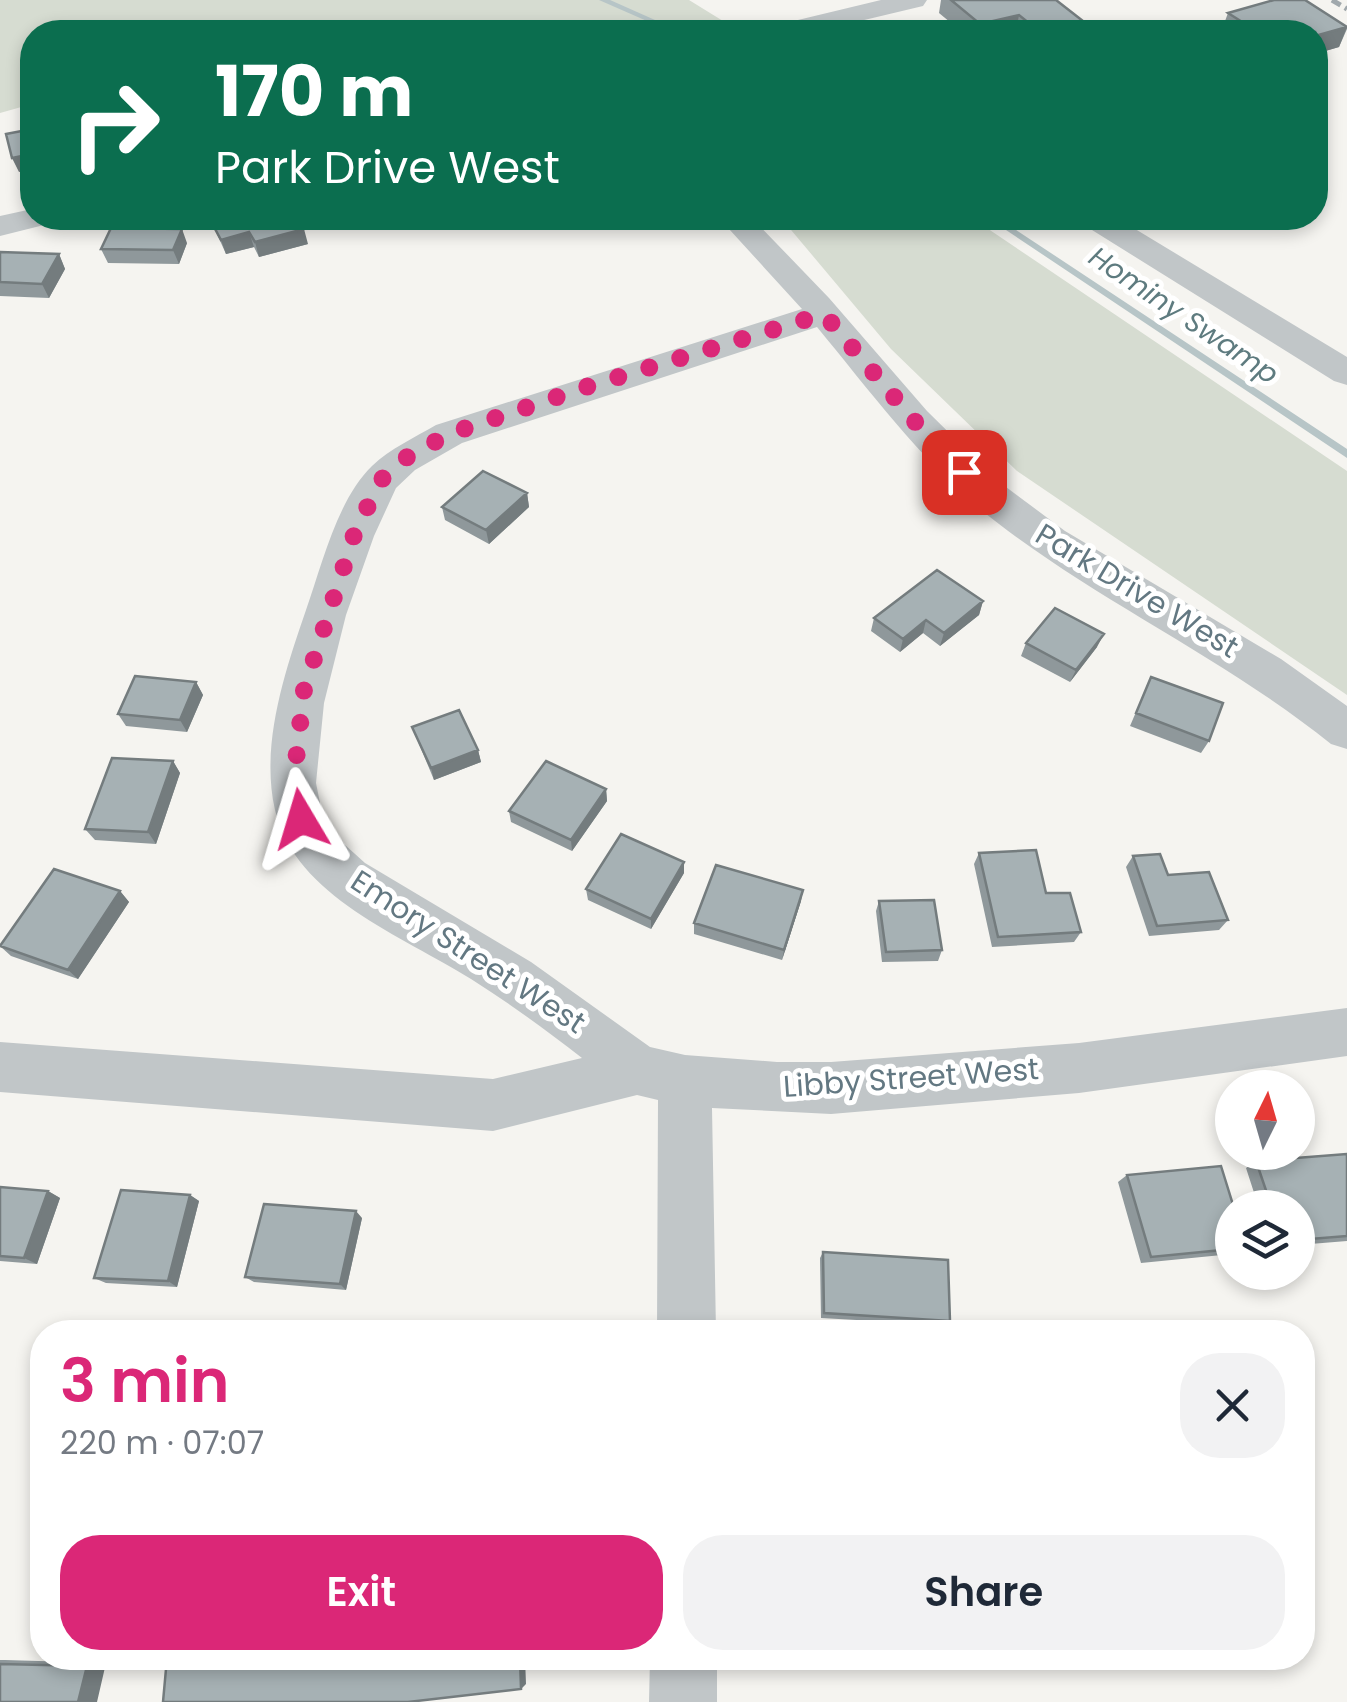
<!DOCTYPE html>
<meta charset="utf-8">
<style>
:root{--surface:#fff;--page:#f2f2f3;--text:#1f2937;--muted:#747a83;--accent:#db2777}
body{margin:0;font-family:Poppins,sans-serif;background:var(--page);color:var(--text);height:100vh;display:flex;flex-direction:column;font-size:38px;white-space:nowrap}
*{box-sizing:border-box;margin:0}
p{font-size:32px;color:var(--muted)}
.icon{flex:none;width:55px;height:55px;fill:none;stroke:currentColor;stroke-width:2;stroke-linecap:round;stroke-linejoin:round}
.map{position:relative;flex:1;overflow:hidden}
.panel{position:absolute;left:30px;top:1320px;width:1285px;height:350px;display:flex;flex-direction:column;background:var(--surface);border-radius:40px;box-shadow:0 5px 15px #0003}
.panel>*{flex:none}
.top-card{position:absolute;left:20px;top:20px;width:1308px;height:210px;border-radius:40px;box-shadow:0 5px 15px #0003;background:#0b6e4f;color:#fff;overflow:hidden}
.needle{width:65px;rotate:5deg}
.controls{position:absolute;left:1215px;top:1070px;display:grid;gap:20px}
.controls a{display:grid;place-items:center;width:100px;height:100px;border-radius:50%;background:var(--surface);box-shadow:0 5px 15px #0003;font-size:50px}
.pin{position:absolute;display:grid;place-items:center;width:85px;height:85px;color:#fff;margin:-42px;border-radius:20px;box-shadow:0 5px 15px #0006}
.me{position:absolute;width:110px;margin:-55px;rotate:353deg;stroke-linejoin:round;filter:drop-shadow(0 0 8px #0008)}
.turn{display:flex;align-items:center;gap:35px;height:210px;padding:0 30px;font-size:45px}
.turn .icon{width:130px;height:130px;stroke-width:2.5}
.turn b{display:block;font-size:70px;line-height:85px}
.round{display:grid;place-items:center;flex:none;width:105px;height:105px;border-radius:40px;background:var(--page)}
.summary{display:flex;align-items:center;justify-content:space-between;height:170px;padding:0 30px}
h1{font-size:60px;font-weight:600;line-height:75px;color:var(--accent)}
.primary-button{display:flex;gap:20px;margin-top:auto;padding:20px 30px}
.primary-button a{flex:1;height:115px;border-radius:40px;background:var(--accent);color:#fff;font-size:40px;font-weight:600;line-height:115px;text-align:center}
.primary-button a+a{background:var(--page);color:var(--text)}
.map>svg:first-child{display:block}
</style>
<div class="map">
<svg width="1347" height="1702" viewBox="0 0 1347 1702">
<rect width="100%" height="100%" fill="#f5f4f0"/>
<path fill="#d6dcd1" d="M0 0H689L736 29 722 32H32V104L0 113Z
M781 218H972L1347 471V695L1017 471 891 349Z"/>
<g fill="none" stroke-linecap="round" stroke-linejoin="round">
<path fill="#b7c5c7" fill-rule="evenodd" d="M599 0H610L682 32H672Z
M988 218H998L1347 449V458Z"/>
<path fill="#c1c6c8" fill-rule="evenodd" d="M881 0H927L923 6 814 32H769L773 26Z
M32 209V218H49L44 225 0 236V216Z
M719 218H752L829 298 927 411 998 481 1065 531 1281 659 1347 706V749L1331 744C1227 660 1105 605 999 524 928 470 874 396 817 327L462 443 415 470 396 488 374 536 346 615 324 703 316 783 322 813 344 844 365 863 531 962 650 1047 685 1055 777 1062H831L1079 1043 1347 1008V1056L1079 1093 831 1114 712 1108 716 1332H657L658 1100 637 1095 493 1131 0 1092V1042L493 1079 582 1058C546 1030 509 1003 471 979 403 936 295 897 275 810 260 745 285 671 306 610 322 565 337 500 372 466 391 448 414 438 436 425L802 309Z
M1079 218H1117L1347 357V385L1334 381 1084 225Z
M650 1658H717V1702H649Z"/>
<path stroke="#a0a8ac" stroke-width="5" stroke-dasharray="10 5" stroke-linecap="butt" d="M1332 0 1347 9"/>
</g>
<path fill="#8f989b" d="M941 0H1056L1097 32H962L939 13Z
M1228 13 1347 26V29L1339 47 1315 54V32H1221Z
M1186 218H1222L1198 226Z
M213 225 308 244 259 257 254 247 226 254Z
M187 243 179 264 108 263 101 249Z
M0 252 59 254 65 269 49 298 0 296Z
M527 493 529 507 489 544 445 520 442 507Z
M983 601 979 615 940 646 923 633 900 652 871 631 874 618Z
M1026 643 1097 647 1070 682 1021 656Z
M1151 677 1209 741 1201 753 1130 726Z
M196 682 203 695 187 732 126 726 118 714Z
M412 727 478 750 481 762 434 780Z
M173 761 180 773 156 844 95 840 85 829Z
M606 789 607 801 572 851 511 822 509 811Z
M979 853 1046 893 1081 932 1074 942 992 947 974 864Z
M1133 856 1168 875 1228 920 1219 930 1149 936 1126 867Z
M684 873 651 929 588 900 586 889Z
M120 891 129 902 78 979 11 956 0 946Z
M801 901 782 960 694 934V923Z
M879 901 942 950 938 961 882 962 876 911Z
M1347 1154V1241L1298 1245V1208H1259L1246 1168 1256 1161Z
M1127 1175 1232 1208V1254L1141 1263 1118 1182Z
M0 1187 48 1191 60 1198 37 1264 0 1261Z
M190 1195 199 1201 177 1287 106 1283 94 1278Z
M362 1218 346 1290 254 1282 245 1277Z
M823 1252 950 1321 945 1325 821 1318 820 1258Z
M0 1660H5L106 1663 0 1702Z"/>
<path fill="#747c7e" d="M1019 15 1016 32H978L980 24Z
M1347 27 1339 47 1315 54V36Z
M32 154V170L19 172 12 158Z
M1201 218H1222L1198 226Z
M182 229 187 243 179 264 173 250Z
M304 229 308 244 259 257 255 242Z
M249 232 254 247 226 254 221 240Z
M59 254 65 269 49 298 42 284Z
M527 493 529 507 489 544 486 530Z
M983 601 979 615 940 646 944 633Z
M926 620 923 633 900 652 903 639Z
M1104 634 1097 647 1070 682 1076 670Z
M196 682 203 695 187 732 180 720Z
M478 750 481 762 434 780 431 768Z
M173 761 180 773 156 844 148 832Z
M606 789 607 801 572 851 571 840Z
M684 862V873L651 929V919Z
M803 890 801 901 782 960 784 950Z
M120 891 129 902 78 979 68 970Z
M48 1191 60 1198 37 1264 24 1258Z
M190 1195 199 1201 177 1287 168 1281Z
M356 1211 362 1218 346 1290 340 1284Z
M520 1658H525L526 1684 521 1689Z
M106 1663 97 1702H78L87 1666Z"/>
<path fill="#a6b1b4" stroke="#747c7e" stroke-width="2.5" d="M951 0H1056L1097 32H1040L1019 15 980 24Z
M1274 0H1305L1347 27 1315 36V32H1258L1228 13Z
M1131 22 1144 32H1102L1099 30Z
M32 129V154L12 158 6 134Z
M240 218H297L304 229 255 242 249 232 221 240 213 225Z
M111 228 182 229 173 250 101 249Z
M0 252 59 254 42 284 0 282Z
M483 471 527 493 486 530 442 507Z
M937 570 983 601 944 633 926 620 903 639 874 618Z
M1055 608 1104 634 1076 670 1026 643Z
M135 676 196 682 180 720 118 714Z
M1151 677 1223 703 1209 741 1136 713Z
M459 710 478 750 431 768 412 727Z
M112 758 173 761 148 832 85 829Z
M546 761 606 789 571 840 509 811Z
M621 834 684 862 651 919 586 889Z
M1036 850 1046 893H1070L1081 932 998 937 979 853Z
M1160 854 1168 875 1209 872 1228 920 1157 926 1133 856Z
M716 865 803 890 784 950 694 923Z
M54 869 120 891 68 970 0 946Z
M934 900 942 950 886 952 879 901Z
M1347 1154V1236L1298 1240V1208H1272L1256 1161Z
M1221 1166 1234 1208H1232V1249L1151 1257 1127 1175Z
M0 1187 48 1191 24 1258 0 1256Z
M121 1190 190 1195 168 1281 94 1278Z
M264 1204 356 1211 340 1284 245 1277Z
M823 1252 948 1260 950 1321 824 1313Z
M167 1658H520L521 1689 408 1702H163Z
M0 1664 87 1666 78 1702H0Z"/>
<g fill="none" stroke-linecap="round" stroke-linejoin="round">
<path stroke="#db2777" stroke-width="18" stroke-dasharray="0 32.4" d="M301 819 294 778 304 690 356 529 382 479 402 460 449 434 586 387 824 314 939 450 964 472"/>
</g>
<g text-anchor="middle" stroke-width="10" stroke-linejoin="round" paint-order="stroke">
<g font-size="28" font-style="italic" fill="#5e7b7f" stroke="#fff">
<text transform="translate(1184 315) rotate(34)" y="10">Hominy Swamp</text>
</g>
<g font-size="30" fill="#637882" stroke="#fff">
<text transform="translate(1137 591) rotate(31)" y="10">Park Drive West</text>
<text transform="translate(468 952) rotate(33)" y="10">Emory Street West</text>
<text transform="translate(911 1078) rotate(-4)" y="10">Libby Street West</text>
</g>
</g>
</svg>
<div class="controls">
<a><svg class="needle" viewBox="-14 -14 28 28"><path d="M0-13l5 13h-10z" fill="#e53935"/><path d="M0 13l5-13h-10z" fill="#747a83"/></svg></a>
<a><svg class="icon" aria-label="layers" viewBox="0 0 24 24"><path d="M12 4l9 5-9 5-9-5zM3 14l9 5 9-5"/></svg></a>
</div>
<div class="pin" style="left:964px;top:472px;background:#d93025"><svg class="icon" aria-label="arrive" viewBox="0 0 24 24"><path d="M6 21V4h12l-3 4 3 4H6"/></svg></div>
<svg class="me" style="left:301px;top:819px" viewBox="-20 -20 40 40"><path d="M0-17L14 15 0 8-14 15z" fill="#db2777" stroke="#fff" stroke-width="4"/></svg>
<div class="top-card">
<div class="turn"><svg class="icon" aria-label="right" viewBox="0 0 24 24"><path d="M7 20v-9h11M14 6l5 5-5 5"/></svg><div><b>170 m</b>Park Drive West</div></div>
</div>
<section class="panel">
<div class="summary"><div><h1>3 min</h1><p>220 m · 07:07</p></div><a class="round"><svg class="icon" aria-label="close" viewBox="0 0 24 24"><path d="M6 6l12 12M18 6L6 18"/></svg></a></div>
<div class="primary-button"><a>Exit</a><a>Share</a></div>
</section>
</div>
